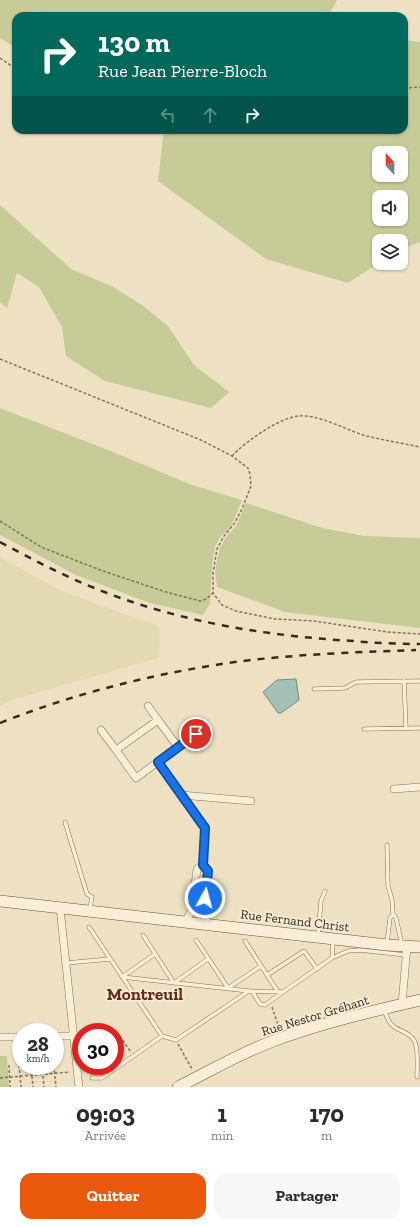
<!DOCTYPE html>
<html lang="fr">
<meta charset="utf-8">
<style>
:root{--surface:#fff;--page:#f7f7f7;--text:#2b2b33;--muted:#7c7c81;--accent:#ea580c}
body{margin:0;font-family:"Zilla Slab",serif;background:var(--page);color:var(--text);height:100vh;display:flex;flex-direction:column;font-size:15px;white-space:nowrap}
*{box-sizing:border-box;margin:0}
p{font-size:13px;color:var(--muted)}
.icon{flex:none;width:22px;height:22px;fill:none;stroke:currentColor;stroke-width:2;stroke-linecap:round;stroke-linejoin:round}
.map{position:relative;height:1087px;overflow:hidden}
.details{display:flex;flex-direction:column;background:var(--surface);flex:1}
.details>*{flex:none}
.banner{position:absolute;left:12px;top:12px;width:396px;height:122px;border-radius:12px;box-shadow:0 1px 3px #0004;background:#00695c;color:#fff;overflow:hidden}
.needle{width:26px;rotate:339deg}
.tools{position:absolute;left:372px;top:146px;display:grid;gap:8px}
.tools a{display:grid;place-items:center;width:36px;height:36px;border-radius:8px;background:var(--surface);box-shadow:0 1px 3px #0004;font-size:20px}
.speed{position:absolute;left:12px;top:1023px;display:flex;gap:8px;font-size:20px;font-weight:700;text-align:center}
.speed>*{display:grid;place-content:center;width:52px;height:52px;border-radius:50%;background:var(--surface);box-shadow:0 1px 3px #0004;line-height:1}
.speed small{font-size:10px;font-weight:400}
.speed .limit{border:6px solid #d22;background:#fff;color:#111}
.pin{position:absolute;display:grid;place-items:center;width:34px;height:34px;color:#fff;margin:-17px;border:2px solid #fff;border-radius:50%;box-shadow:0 1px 4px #0007}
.me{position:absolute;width:44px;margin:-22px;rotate:7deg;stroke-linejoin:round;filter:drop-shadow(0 0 3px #0008)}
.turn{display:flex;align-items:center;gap:14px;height:84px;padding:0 20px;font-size:18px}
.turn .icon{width:52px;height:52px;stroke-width:2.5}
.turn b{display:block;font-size:28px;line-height:34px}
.lanes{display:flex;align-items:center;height:38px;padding:0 20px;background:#0003;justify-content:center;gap:20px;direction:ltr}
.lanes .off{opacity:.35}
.eta{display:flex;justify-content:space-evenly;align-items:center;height:68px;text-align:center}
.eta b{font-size:24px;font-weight:800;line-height:28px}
.cta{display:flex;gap:8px;margin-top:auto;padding:8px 20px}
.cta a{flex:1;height:46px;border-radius:12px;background:var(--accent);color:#fff;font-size:16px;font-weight:800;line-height:46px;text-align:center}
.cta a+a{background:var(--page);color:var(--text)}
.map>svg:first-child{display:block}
</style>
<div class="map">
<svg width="420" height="1087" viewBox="0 0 420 1087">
<rect width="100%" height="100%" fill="#ede0c3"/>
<path fill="#e3dab1" d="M0 557 57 589 159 627 160 640 158 658 15 699 0 706Z"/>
<path fill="#c6cb97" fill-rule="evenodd" d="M0 0H337L328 16H16V48L0 38Z
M404 40 420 42V242L401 249V241H379V263L348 283 266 259 158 181 164 130H404ZM379 153H401V175H379ZM379 197H401V219H379Z
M0 205 71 269 113 287 142 305 168 326 194 365 229 392 211 408 105 381 66 356 62 327 39 287 17 273 7 308 0 302Z
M0 408 113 452 192 485 242 500 230 529 222 535 215 546 212 566 210 603 203 615 150 603 76 575 0 535Z
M246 503 322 528 364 536 420 538V628L285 612 217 587 215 571 219 550 226 537 236 526Z
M0 1056H7L9 1087H0Z"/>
<path fill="#a5c0b8" stroke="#6c8e85" d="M296 679 299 700 281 713H278L263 692 277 680Z"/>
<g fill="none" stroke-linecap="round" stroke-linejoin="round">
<g stroke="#87725a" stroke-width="4.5">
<path id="lane" d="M404 681 406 728
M314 689 345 688 356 682 420 681
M364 729 420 728
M65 822 87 894 92 897 90 909
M387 845 388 886 392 900 393 914
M89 927 162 1036 176 1040 249 991 283 992 332 958 333 940
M143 935 174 983 208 959
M318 936 321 901 325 891
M196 940 228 988 261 966
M245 941 267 975
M387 943 390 918 393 914 396 918 402 945
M332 958 348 951 359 950 406 955
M66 963 110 959
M122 977 249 991
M122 977 155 954
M252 991 260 1004 265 1005 283 992
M278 992 267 975 304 951 317 969
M384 1009C386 1015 388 1022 393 1026 399 1031 409 1032 414 1040 419 1047 417 1068 417 1077
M92 1078H102L162 1036"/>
</g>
<g stroke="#87725a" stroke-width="8">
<path id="street" d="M148 706 158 720
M158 720 178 747 136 778 116 750Z
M101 730 116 750
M178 747 196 734
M158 762 205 828 203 865 208 871 204 912 207 924
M394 789 420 787
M181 795 251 801
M60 908 79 1087
M185 922 192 910 197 869 203 865
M402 1004 407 947
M55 1036H73
M0 1037H21"/>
</g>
<g stroke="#69533d" stroke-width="12">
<path id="secondary" d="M0 901 387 945 420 947
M178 1087C208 1072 237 1055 268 1043 317 1024 369 1012 420 1000"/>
</g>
<path stroke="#87725a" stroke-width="1.5" stroke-dasharray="3 2" stroke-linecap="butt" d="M0 58 16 69
M404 88 420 87
M0 359 201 440 232 456 248 468 250 474 251 486 242 509 234 524 224 536 217 549 213 573V593L222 605 236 611 275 619 314 621 387 632 420 634
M232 456C245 442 280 417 299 416 317 414 345 429 363 435 382 440 401 443 420 447
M0 521 41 547 103 571 169 593 200 601 206 599 213 593
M272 1007 279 1028
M115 1034 121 1038 131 1052
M178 1044 192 1069
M9 1065 10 1087
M19 1065 21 1087
M31 1066 33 1087
M42 1066 44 1087
M54 1066 56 1087
M0 1078 70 1072"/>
<use href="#lane" stroke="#f8eed6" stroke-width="3.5"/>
<use href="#street" stroke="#f8eed6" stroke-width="7"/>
<use href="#secondary" stroke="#f8eed6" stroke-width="11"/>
<path stroke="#372a1e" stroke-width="2.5" stroke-dasharray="7 7" stroke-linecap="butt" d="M0 542C35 561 70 579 107 593 186 623 269 636 353 641 375 643 398 644 420 644
M0 723C78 692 160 672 243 661 301 654 359 652 416 650"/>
</g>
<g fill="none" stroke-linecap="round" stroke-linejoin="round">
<g stroke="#114b97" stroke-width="10">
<path id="route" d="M196 734 158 762 205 828 203 865 208 871 205 898"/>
</g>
<use href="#route" stroke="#1a73e8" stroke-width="7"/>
</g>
<g text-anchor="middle" stroke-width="4" stroke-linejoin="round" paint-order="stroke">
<g font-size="13" fill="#372a1e" stroke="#f5ebd3">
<text transform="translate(295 920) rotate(7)" y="5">Rue Fernand Christ</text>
<text transform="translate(315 1015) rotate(-17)" y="5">Rue Nestor Gréhant</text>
</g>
<g font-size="17" font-weight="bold" fill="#632c1e" stroke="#f5ebd3">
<text x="145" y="1000">Montreuil</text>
</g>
</g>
</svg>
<div class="tools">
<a><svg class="needle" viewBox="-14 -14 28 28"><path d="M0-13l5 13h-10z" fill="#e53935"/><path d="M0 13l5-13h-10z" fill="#7c7c81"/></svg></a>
<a><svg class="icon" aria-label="sound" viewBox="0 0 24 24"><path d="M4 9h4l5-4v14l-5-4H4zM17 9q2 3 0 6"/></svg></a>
<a><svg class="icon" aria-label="layers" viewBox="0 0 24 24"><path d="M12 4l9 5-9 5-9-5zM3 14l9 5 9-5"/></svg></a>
</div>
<div class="speed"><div>28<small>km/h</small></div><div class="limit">30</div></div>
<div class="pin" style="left:196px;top:734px;background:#d93025"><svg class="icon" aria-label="arrive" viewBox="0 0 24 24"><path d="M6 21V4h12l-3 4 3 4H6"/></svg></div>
<svg class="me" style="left:205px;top:898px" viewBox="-20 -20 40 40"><circle r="17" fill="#1a73e8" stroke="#fff" stroke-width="3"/><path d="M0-11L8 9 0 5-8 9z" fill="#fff"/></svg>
<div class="banner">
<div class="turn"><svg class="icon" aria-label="right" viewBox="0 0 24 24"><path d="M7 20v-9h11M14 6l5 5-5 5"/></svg><div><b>130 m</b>Rue Jean Pierre-Bloch</div></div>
<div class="lanes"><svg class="icon off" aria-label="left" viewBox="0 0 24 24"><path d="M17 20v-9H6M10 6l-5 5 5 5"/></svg><svg class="icon off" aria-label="ahead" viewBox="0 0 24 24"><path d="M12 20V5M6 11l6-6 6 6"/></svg><svg class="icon" aria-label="right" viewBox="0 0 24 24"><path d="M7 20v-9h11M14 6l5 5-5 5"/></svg></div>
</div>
</div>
<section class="details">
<div class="eta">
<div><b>09:03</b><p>Arrivée</p></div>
<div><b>1</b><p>min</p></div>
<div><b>170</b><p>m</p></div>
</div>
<div class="cta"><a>Quitter</a><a>Partager</a></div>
</section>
